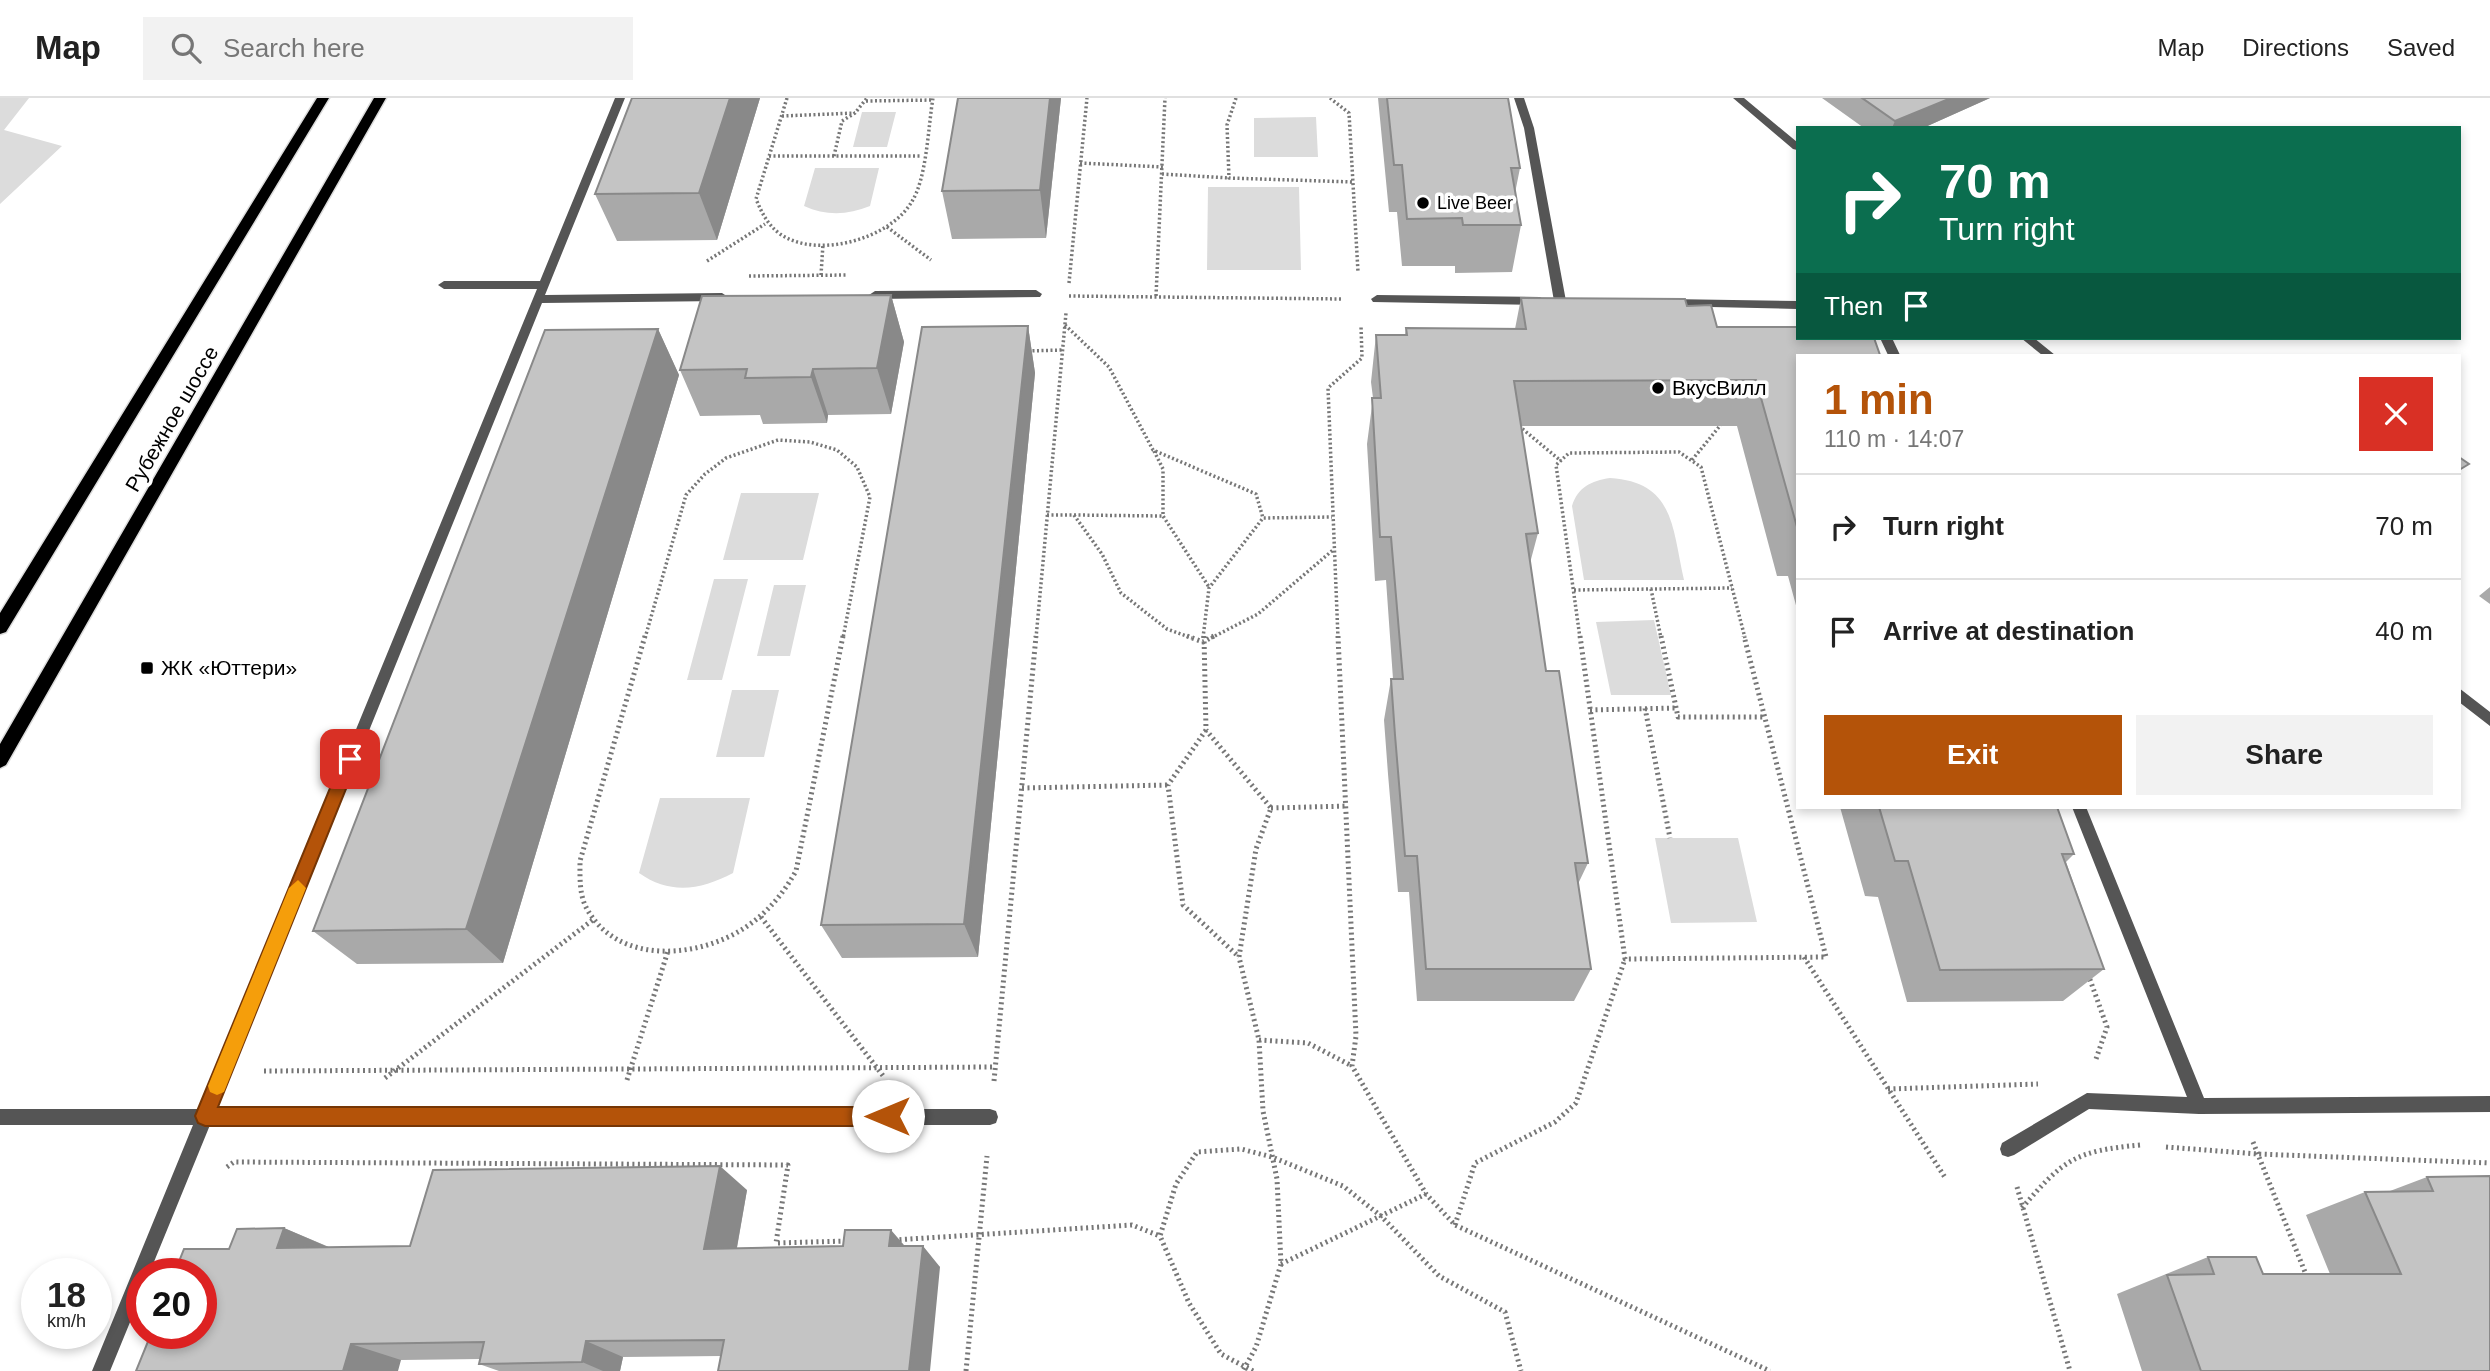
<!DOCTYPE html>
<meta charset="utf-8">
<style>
:root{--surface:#fff;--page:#f2f2f2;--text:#222;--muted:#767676;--line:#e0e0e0;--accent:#b45309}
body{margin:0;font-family:Arial,sans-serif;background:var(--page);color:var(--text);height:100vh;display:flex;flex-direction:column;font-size:26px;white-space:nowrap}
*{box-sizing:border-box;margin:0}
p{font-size:23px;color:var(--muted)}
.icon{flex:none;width:38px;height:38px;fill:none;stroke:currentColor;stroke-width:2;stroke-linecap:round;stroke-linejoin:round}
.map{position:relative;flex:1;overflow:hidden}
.side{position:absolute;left:1796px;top:256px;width:665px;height:455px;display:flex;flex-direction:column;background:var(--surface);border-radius:0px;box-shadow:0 4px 10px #0003}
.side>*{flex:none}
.hud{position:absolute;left:1796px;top:28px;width:665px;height:214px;border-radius:0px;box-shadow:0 4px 10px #0003;background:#0b6e4f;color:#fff;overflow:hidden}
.speed{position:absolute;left:21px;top:1160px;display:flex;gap:14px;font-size:35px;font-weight:700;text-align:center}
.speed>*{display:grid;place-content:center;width:91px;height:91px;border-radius:50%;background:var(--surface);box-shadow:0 4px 10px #0003;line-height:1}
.speed small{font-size:18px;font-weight:400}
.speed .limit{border:10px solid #d22;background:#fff;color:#111}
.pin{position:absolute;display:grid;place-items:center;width:60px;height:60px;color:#fff;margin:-30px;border-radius:14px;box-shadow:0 4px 10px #0006}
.me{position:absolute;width:77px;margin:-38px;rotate:270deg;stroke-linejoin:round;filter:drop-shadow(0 0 5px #0008)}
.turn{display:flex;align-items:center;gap:24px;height:147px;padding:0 28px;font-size:32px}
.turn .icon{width:91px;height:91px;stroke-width:2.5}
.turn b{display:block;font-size:49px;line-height:60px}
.then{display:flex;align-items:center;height:66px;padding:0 28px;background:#0003;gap:14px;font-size:26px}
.round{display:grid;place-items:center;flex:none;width:74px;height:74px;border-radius:0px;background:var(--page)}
.summary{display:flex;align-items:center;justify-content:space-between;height:119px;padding:0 28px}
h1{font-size:42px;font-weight:600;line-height:52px;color:var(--accent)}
.cta{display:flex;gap:14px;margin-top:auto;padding:14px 28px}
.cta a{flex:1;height:80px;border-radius:0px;background:var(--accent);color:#fff;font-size:28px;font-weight:600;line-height:80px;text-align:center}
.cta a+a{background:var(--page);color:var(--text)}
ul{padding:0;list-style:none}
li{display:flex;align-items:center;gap:21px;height:105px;padding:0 28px;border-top:2px solid var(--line)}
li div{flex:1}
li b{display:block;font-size:26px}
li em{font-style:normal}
header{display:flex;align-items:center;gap:42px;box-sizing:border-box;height:98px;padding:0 35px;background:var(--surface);border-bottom:2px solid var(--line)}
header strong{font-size:33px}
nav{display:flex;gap:38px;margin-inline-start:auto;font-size:24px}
.search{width:490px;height:63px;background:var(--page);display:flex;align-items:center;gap:18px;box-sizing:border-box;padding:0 24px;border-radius:0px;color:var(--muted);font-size:26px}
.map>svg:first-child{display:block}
</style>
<header>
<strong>Map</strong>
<div class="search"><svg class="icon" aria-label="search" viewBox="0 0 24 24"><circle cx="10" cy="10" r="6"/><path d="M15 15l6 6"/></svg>Search here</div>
<nav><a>Map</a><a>Directions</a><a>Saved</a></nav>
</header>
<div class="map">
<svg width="2490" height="1273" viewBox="0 0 2490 1273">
<rect width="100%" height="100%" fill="#fff"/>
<path fill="#dcdcdc" d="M0 0H29L4 32 62 48 0 106Z
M862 14H896L887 49H853Z
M1316 19 1318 59H1254V20Z
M815 70H879L870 108C848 117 826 118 804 108Z
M1208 89H1299L1301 172H1207Z
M1610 380C1675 384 1672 430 1684 482H1584L1572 408C1578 389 1591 383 1610 380Z
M741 395H819L803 462H723Z
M714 481H748L722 582H687Z
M774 487H806L790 558H757Z
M1654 522 1671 597H1611L1596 524Z
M732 592H779L764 659H716Z
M660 700H750L733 775C701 792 670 797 639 775Z
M1655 740H1738L1757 824 1671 825Z"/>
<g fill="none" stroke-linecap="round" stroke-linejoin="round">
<g stroke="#dbdbdb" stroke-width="3">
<path id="primary" d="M317 0H329L6 534 0 536V515Z
M374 0H386L6 667 0 670V646Z"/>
</g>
<path stroke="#777" stroke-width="3.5" stroke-dasharray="2 2.5" stroke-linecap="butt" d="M787 0 756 101C762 115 767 126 780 136 816 161 888 142 911 105 927 81 928 29 933 0
M1236 0 1227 27 1229 80 1353 84
M1330 0 1349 15 1358 174
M866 3 933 2
M782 18 855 15
M769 58H922
M834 58 842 23 855 15 867 0
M1080 65 1163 69
M1162 76 1229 80
M887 129 931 162
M707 163 765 126
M821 177 823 146
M749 178 848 177
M1069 185 1087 0
M1069 198 1343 201
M1156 198 1165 0
M1065 227 1109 269 1153 352 1256 396 1263 420
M1028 253 1063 252
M1519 328 1561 363
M1154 353 1163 371V418L1209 489
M1692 362 1723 324
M1047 417H1074L1102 456 1121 495 1167 531 1192 540
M1074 417 1163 418
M1651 491 1661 540
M1574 492 1732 490
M645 540 686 397 705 376 726 360 778 342 810 344 837 352 857 369 870 399 843 540
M1036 540 1066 215
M1203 540 1209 490 1263 420 1332 419
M1211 540 1258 516 1333 452
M1338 540 1328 290 1362 260 1361 228
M1580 540 1556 367 1569 355 1679 354 1701 369 1745 540"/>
<path stroke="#777" stroke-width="5" stroke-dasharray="2 3.5" stroke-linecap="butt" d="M645 538 580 763C580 779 579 797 587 811 618 867 698 861 746 829 768 814 783 796 796 773L843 538
M1187 538 1203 544 1214 538
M1204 538 1206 632 1271 710 1256 751 1239 859 1259 942 1263 1013 1277 1081 1281 1166 1256 1249 1243 1273
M1338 538 1356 938 1352 968 1426 1096 1455 1127 1770 1273
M1580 538 1625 861 1826 859 1744 538
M1661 538 1678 619H1765
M1645 610 1670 740
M1590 612 1677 610
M1206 632 1168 687 1183 807 1239 859
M1022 690 1168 687
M1271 710 1348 708
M761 819 884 979
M1804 859 1946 1081
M2088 876 2107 929 2095 964
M1259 942 1308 945 1352 968
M264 973 995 969
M385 980 594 821
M627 982 668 853
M994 983 1036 538
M1888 991 2038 986
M2253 1044 2307 1179
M2166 1049 2258 1056 2490 1065
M227 1069 234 1064 788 1067 776 1145 847 1143
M2017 1089 2070 1273
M2022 1110C2064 1061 2075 1053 2140 1047
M1455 1127 1475 1065 1555 1024 1576 1005 1625 861
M894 1142 1132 1127 1160 1138
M1281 1166 1426 1096
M966 1273 987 1058
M1253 1273 1221 1256 1189 1205 1160 1138 1176 1086 1197 1054 1241 1051 1272 1059 1343 1088 1381 1118 1439 1178 1505 1214 1521 1273"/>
<path fill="#555" fill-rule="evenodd" d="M615 0H625L545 197 722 195 728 199 722 203 542 205 216 1011H990L996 1013 998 1019 996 1025 990 1027H210L149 1176H142V1195L110 1273H92L193 1027H0V1011H200L537 191H444L438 187 444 183H540Z
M1514 0H1524L1534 30 1566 203 1560 207 1554 203 1524 30Z
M1036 192 1042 196 1040 199 875 201 869 197 875 193Z
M1377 197 1540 199 1546 203 1540 207 1373 204 1371 201Z
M1669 201 1797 203V211L1665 208 1663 205Z
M1880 240H1892L1900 257H1888Z
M2072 709H2086L2204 1000 2490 998V1014L2199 1016 2089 1011 2014 1057 2008 1059 2002 1057 2000 1051 2002 1045 2087 995 2187 999Z"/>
<path fill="#555" fill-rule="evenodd" d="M1733 0H1744L1797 44V52L1793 51Z
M2021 240H2034L2055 257H2042Z
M2459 590 2490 614V628L2459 604Z"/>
<use href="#primary" fill="#000" fill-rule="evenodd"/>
</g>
<path fill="#a9a9a9" d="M632 0H760L717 142 617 143 595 96Z
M1061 0 1046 140 952 141 942 93Z
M1378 0H1508L1520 70 1515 95 1521 127 1512 174 1455 175V168H1402L1397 114H1389Z
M1822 0H1990L1923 30H1864Z
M891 197 904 244 891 316 828 317 827 325 763 326 760 317 700 318 680 272Z
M1521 200 1687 208 1717 229 1797 257V511L1788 478H1777L1737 328H1521L1538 435 1530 465 1546 573 1588 765 1578 786 1591 871 1574 903H1417L1409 794H1398L1388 676 1384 622 1391 581H1393L1386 482 1375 483 1367 346 1373 300 1371 284 1376 237H1405L1406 230 1515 231Z
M1028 228 1035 275 978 859 842 860 821 827Z
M658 231 679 277 503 865 357 866 313 833Z
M2490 489V506L2479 498Z
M1840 709H2057L2074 756 2066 764 2104 871 2063 903 1907 904 1878 799 1865 798Z
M2490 1078V1273H2142L2117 1196 2208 1159 2263 1176H2330L2306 1117 2365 1094 2390 1093 2427 1079Z
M747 1092 737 1150 905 1148 940 1169 721 1258 623 1259 620 1273H499L479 1266 480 1261 401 1262 136 1273 229 1151 284 1130 329 1149 410 1148Z"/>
<path fill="#898989" d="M730 0H760L717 142 699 95Z
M1050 0H1061L1046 140 1040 92Z
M1951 0H1990L1923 30H1892L1895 23Z
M891 197 904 244 891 316 877 270Z
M1028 228 1035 275 978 859 964 826Z
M658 231 679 277 503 865 466 831Z
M813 271 828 317 827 325 811 279Z
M720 1068 747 1092 733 1171 704 1151Z
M284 1130 335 1152 277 1150Z
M891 1132 910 1154 889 1148Z
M923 1148 940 1169 930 1273H909Z
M586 1243 623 1259 620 1273H603L582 1264Z
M351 1246 401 1262 398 1273H343Z"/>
<path fill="#c4c4c4" stroke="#898989" stroke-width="2" d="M632 0H730L699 95 595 96Z
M958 0H1050L1040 92 942 93Z
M1387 0H1508L1520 70H1511L1521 127H1463L1462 120 1407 121 1402 67H1394Z
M1862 0H1951L1895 23Z
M891 197 877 270 813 271 811 279 745 280 747 271 680 272 702 198Z
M1521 200 1685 201 1687 208 1711 207 1717 229H1797V240H1874L1880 257H1797V429L1756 282 1514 283 1538 435 1526 436 1546 573H1559L1588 765H1575L1591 871H1426L1417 758H1405L1395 637 1391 581H1403L1391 439H1380L1372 300H1381L1376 237H1407L1406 230 1526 231Z
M1028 228 964 826 821 827 922 229Z
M658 231 466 831 313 833 545 232Z
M2459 359 2469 366 2459 372Z
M1879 709H2057L2074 756H2062L2104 871 1940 872 1908 763H1895Z
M720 1068 704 1151 843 1148 845 1132H891L889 1148H923L909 1273H718L724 1242 586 1243 582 1264 479 1266 484 1244 351 1246 343 1273H136L151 1236H201V1176H174L184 1151H229L237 1131 284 1130 277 1150 410 1148 433 1072Z
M2490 1078V1273H2201L2167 1177 2214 1176 2208 1159H2256L2263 1176H2401L2365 1094 2433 1093 2427 1079Z"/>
<path fill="#b45309" stroke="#753606" stroke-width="2" d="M350 654 358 661 218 1009H888L894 1012 897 1018 894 1025 888 1028H205L198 1025 195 1018 342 661Z"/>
<path fill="#f59e0b" d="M298 782 306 790 224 994 217 997 210 994 208 988 289 790Z"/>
<g fill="#000" stroke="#fff" stroke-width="2.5">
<circle cx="1423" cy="105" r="7"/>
<circle cx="1658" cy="290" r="7"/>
<rect x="140" y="563" width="14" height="14" rx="3.5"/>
</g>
<g text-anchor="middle" stroke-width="7" stroke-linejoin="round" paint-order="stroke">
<g font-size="18" fill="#000" stroke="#fff" text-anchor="start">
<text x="1437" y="111">Live Beer</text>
</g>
<g font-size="21" fill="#000" stroke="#fff" text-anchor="start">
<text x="1672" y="297">ВкусВилл</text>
<text x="161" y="577">ЖК «Юттери»</text>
</g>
<g font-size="21" fill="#000" stroke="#fff">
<text transform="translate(172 321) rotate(-60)" y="7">Рубежное шоссе</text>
</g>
</g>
</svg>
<div class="speed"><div>18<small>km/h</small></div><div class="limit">20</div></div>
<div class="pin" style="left:350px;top:661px;background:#d93025"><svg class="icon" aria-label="arrive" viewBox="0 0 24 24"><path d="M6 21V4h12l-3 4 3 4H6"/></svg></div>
<svg class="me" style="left:888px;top:1018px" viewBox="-20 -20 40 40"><circle r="19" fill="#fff"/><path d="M0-13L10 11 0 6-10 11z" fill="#b45309"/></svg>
<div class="hud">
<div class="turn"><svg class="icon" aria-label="right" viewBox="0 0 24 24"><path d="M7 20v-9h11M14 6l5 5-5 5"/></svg><div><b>70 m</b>Turn right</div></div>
<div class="then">Then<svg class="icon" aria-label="arrive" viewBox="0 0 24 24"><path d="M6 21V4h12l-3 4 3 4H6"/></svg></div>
</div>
<section class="side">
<div class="summary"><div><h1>1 min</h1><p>110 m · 14:07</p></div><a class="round" style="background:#d93025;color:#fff"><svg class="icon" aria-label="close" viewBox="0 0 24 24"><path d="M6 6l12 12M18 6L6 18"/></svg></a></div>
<ul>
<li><svg class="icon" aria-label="right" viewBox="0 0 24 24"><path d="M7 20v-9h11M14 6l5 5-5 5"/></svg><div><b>Turn right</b></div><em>70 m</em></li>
<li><svg class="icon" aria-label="arrive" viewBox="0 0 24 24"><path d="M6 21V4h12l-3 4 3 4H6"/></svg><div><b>Arrive at destination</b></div><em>40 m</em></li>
</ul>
<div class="cta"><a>Exit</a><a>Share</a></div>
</section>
</div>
